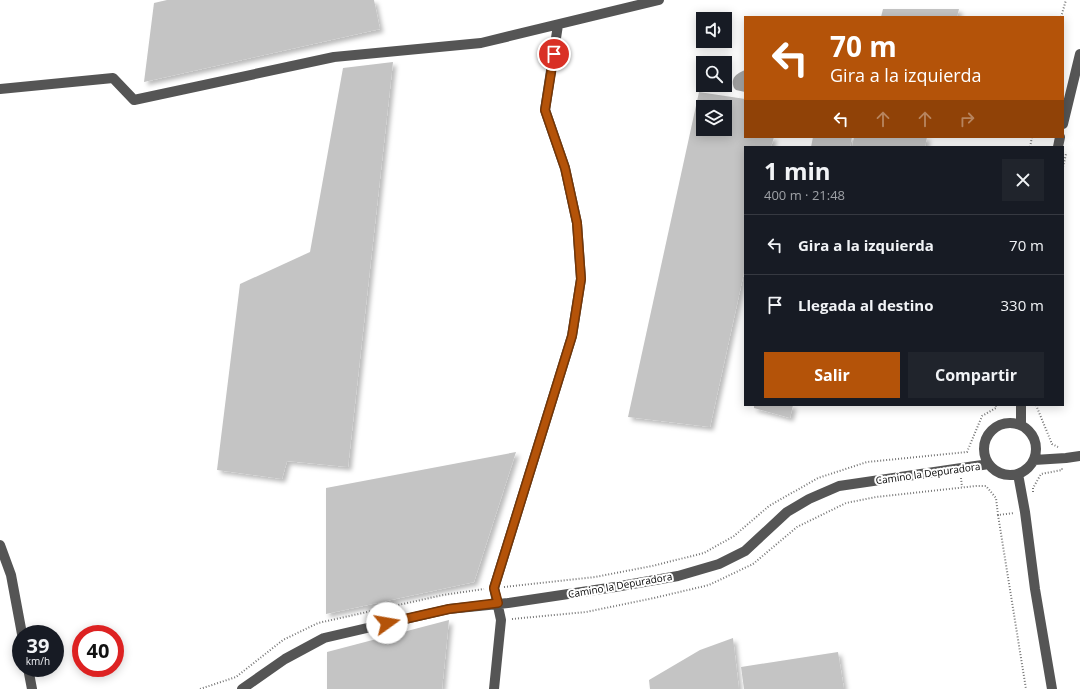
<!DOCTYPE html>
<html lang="es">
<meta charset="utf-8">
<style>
:root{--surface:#171b24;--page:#20242c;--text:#f1f3f6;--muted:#9ea1a6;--line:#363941;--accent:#b45309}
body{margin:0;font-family:"Open Sans",sans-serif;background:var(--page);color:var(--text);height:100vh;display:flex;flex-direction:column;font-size:15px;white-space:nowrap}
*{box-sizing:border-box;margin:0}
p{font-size:13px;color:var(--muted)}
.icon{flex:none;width:22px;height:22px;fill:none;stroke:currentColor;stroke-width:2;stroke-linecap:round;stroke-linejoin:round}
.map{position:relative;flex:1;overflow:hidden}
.side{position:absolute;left:744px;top:146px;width:320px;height:260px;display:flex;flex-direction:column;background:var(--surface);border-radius:0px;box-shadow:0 2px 10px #0003}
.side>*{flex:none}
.guide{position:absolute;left:744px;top:16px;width:320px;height:122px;border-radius:0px;box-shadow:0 2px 10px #0003;background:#b45309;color:#fff;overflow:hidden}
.buttons{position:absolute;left:696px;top:12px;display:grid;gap:8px}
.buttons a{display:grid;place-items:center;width:36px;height:36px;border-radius:0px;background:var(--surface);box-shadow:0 2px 10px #0003;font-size:20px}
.speed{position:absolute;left:12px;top:625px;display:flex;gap:8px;font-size:20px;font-weight:700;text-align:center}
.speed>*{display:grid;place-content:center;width:52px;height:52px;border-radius:50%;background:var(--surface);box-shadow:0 2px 10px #0003;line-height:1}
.speed small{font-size:10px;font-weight:400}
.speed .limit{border:6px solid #d22;background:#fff;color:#111}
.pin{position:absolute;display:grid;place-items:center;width:34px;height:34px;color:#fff;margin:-17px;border:2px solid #fff;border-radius:50%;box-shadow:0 1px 4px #0007}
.me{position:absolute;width:44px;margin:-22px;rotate:77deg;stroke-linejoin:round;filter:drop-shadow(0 0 3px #0008)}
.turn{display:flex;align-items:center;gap:14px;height:84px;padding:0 20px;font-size:18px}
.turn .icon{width:52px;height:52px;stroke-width:2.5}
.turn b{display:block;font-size:28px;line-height:34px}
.lanes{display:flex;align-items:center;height:38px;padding:0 20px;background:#0003;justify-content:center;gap:20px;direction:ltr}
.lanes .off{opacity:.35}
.round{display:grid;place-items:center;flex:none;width:42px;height:42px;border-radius:0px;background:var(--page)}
.summary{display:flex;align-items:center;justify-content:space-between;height:68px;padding:0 20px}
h1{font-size:24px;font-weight:700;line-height:30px}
.action{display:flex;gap:8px;margin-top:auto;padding:8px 20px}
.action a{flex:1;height:46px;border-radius:0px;background:var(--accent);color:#fff;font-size:16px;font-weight:700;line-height:46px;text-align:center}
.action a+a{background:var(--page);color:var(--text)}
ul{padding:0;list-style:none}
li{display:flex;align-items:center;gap:12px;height:60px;padding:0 20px;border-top:1px solid var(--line)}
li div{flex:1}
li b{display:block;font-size:15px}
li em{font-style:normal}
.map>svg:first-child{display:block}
</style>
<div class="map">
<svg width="1080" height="689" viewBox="0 0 1080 689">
<defs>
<filter id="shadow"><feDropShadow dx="3.5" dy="3.5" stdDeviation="2" flood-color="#0004"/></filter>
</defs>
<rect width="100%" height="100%" fill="#fff"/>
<path fill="#a3a3a3" d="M745 70V92L736 90 734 88C730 78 736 74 745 70Z"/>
<path fill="#c4c4c4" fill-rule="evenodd" filter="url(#shadow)" d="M167 0H374L380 29 144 82 154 3Z
M883 9H959L957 17H881Z
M393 62 348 467 287 461 282 479 217 470 240 284 310 252 343 68Z
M699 92 745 99V137H774L771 147H745V268L710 427 628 417ZM703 107H725V129H703Z
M813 137H852L850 147H811Z
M854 137H927L925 147H852Z
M754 405H793L790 418 754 408Z
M516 452 474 582 326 614V488Z
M449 620 442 689H327V652Z
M733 638 739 689H650L649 680 700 650Z
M838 652 844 689H744L741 667Z"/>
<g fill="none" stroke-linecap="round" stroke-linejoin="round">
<path stroke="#777" stroke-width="2" stroke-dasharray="1 2" stroke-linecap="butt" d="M1061 17 1066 0
M1030 147 1032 137
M1063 167 1066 154
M1036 405 1052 444 1058 447
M961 478 962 487
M1033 492V488L1041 474 1062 470V468
M998 515 1026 689
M504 587 595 577 652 566 704 553 734 536 769 506 818 478 867 462 967 452 982 416 996 408V405
M512 619 586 612 654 598 709 585 753 564 797 527 846 503 876 497 976 486H986L996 498 998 515 1014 513
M200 689 236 677 283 640 318 623 443 595 484 589"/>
<path stroke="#555" stroke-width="10" d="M0 89 113 78 134 100 334 57 481 43 659 0
M1063 124 1080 54
M1058 147 1060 137
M984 449a26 26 0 1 1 52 0a26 26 0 1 1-52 0Z
M1021 424V405
M1034 460 1066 458 1080 456
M1018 474 1025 512 1035 589 1052 689
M0 545 11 575 22 634
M28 668 32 689
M242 689 285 659 324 638 449 609 508 603 615 587 678 576 719 564 745 551 787 512 809 499 839 486 989 464
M494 689 501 620 494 588 572 336 581 279 577 223 565 168 545 110 558 25"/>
</g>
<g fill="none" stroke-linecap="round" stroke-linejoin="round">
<g stroke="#753606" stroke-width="10">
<path id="route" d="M387 623 449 609 498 603 494 588 572 336 581 279 577 223 565 168 545 110 554 54"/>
</g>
<use href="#route" stroke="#b45309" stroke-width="7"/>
</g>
<g text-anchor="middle" stroke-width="4" stroke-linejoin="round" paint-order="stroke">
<g font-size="10" fill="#000" stroke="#fff">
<text transform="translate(928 473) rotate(-8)" y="4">Camino la Depuradora</text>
<text transform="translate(620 585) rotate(-10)" y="4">Camino la Depuradora</text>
</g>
</g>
</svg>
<div class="buttons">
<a><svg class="icon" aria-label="sound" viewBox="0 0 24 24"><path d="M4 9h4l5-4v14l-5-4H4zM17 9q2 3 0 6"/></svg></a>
<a><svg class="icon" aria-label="search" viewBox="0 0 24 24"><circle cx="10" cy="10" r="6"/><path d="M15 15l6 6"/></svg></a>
<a><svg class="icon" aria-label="layers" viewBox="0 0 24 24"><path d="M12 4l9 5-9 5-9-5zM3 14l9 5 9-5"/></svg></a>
</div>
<div class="speed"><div>39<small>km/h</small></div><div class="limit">40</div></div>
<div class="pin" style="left:554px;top:54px;background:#d93025"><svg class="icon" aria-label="arrive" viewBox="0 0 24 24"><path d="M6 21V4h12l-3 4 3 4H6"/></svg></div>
<svg class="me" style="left:387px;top:623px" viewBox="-20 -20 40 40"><circle r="19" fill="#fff"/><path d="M0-13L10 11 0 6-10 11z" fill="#b45309"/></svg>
<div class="guide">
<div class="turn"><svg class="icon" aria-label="left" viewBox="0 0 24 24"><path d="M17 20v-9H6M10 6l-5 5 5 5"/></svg><div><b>70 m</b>Gira a la izquierda</div></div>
<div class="lanes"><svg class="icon" aria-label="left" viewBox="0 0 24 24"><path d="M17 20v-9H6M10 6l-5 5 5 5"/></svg><svg class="icon off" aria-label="ahead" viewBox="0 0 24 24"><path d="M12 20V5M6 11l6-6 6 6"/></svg><svg class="icon off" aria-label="ahead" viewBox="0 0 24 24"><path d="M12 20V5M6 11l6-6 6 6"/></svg><svg class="icon off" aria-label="right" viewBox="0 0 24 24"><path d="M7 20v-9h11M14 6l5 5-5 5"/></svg></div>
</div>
<section class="side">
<div class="summary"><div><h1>1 min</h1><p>400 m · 21:48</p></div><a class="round"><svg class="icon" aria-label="close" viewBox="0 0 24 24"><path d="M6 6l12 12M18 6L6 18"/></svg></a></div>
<ul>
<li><svg class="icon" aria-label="left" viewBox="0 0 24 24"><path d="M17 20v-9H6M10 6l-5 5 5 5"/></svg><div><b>Gira a la izquierda</b></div><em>70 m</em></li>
<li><svg class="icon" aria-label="arrive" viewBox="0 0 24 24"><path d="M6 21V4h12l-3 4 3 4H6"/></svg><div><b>Llegada al destino</b></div><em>330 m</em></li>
</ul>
<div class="action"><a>Salir</a><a>Compartir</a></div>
</section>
</div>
